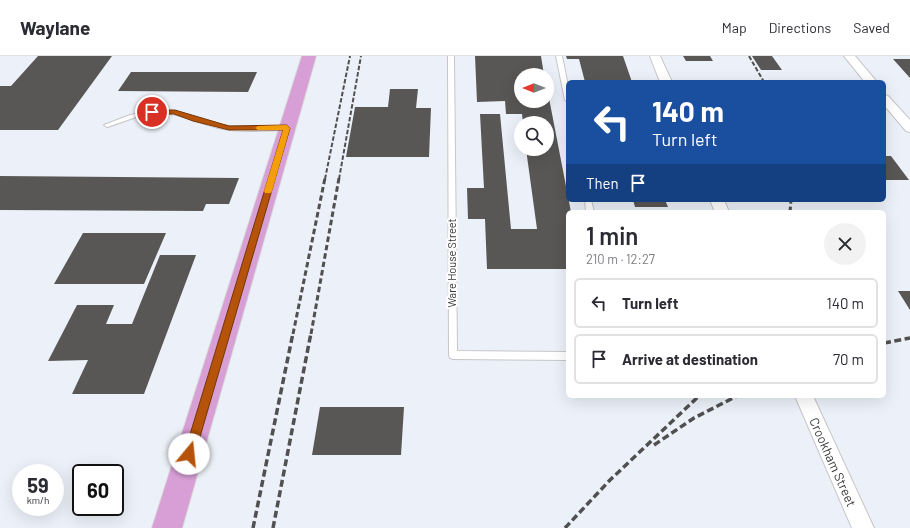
<!DOCTYPE html>
<meta charset="utf-8">
<style>
:root{--surface:#fff;--page:#f2f2f3;--text:#2b2b33;--muted:#7c7c81;--line:#e1e1e2}
body{margin:0;font-family:Barlow,sans-serif;background:var(--page);color:var(--text);height:100vh;display:flex;flex-direction:column;font-size:15px;white-space:nowrap}
*{box-sizing:border-box;margin:0}
p{font-size:13px;color:var(--muted)}
.icon{flex:none;width:22px;height:22px;fill:none;stroke:currentColor;stroke-width:2;stroke-linecap:round;stroke-linejoin:round}
.map{position:relative;flex:1;overflow:hidden}
.panel{position:absolute;left:566px;top:154px;width:320px;height:188px;display:flex;flex-direction:column;background:var(--surface);border-radius:6px;box-shadow:0 4px 16px #0002}
.panel>*{flex:none}
.guide{position:absolute;left:566px;top:24px;width:320px;height:122px;border-radius:6px;box-shadow:0 4px 16px #0002;background:#1a4fa0;color:#fff;overflow:hidden}
.needle{width:26px;rotate:270deg}
.fabs{position:absolute;left:514px;top:12px;display:grid;gap:8px}
.fabs a{display:grid;place-items:center;width:40px;height:40px;border-radius:50%;background:var(--surface);box-shadow:0 4px 16px #0002;font-size:20px}
.speed{position:absolute;left:12px;top:408px;display:flex;gap:8px;font-size:20px;font-weight:700;text-align:center}
.speed>*{display:grid;place-content:center;width:52px;height:52px;border-radius:50%;background:var(--surface);box-shadow:0 4px 16px #0002;line-height:1}
.speed small{font-size:10px;font-weight:400}
.speed .limit{border:2px solid #111;border-radius:6px;background:#fff;color:#111}
.pin{position:absolute;display:grid;place-items:center;width:34px;height:34px;color:#fff;margin:-17px;border:2px solid #fff;border-radius:50%;box-shadow:0 1px 4px #0007}
.me{position:absolute;width:44px;margin:-22px;rotate:17deg;stroke-linejoin:round;filter:drop-shadow(0 0 3px #0008)}
.turn{display:flex;align-items:center;gap:14px;height:84px;padding:0 20px;font-size:18px}
.turn .icon{width:52px;height:52px;stroke-width:2.5}
.turn b{display:block;font-size:28px;line-height:34px}
.then{display:flex;align-items:center;height:38px;padding:0 20px;background:#0003;gap:8px;font-size:15px}
.round{display:grid;place-items:center;flex:none;width:42px;height:42px;border-radius:21px;background:var(--page)}
.head{display:flex;align-items:center;justify-content:space-between;height:68px;padding:0 20px}
h1{font-size:24px;font-weight:600;line-height:30px}
ul{padding:0;list-style:none}
li{display:flex;align-items:center;gap:12px;height:50px;margin:0 8px 6px;padding:0 12px;border:2px solid var(--line);border-radius:6px}
li div{flex:1}
li b{display:block;font-size:15px}
li em{font-style:normal}
header{display:flex;align-items:center;gap:24px;box-sizing:border-box;height:56px;padding:0 20px;background:var(--surface);border-bottom:1px solid var(--line)}
header strong{font-size:19px}
nav{display:flex;gap:22px;margin-inline-start:auto;font-size:14px}
.map>svg:first-child{display:block}
</style>
<header>
<strong>Waylane</strong>
<nav><a>Map</a><a>Directions</a><a>Saved</a></nav>
</header>
<div class="map">
<svg width="910" height="472" viewBox="0 0 910 472">
<rect width="100%" height="100%" fill="#fbfbfd"/>
<path fill="#ecf1f9" fill-rule="evenodd" d="M0 0H910V472H0ZM521 19H547V45H521ZM568 26H884V144H568ZM521 67H547V93H521ZM568 156H884V340H568ZM21 417H55V451H21ZM81 417H115V451H81Z"/>
<path fill="#585756" d="M38 0H112L58 74H0V30H11Z
M475 0H541L544 19H521V45H547L548 37 571 156H568V213H487L485 163H468L467 132H484L480 58H500L511 173H537L526 93H547V67H523L522 58H506L505 45 477 46Z
M566 0H623L632 26H585L579 3H567Z
M683 0H710L713 5H686Z
M752 0H772L782 14H761Z
M893 3H910V22Z
M131 16H257L248 36 118 35Z
M390 33H418L416 52H431L429 101H346L355 51H388Z
M884 100H891L909 124H884Z
M0 120 239 122 229 148H206L203 155 0 154Z
M633 144H665L668 151H635Z
M807 154H839L840 156H808Z
M83 177H166L144 228H54Z
M160 199H196L144 338H72L88 304 48 305 77 249H114L106 268H132Z
M898 235H910V254Z
M320 351H404L401 399H312Z"/>
<g fill="none" stroke-linecap="round" stroke-linejoin="round">
<g stroke="#c6c6c8" stroke-width="2">
<path id="lane" d="M448 0H454L457 295 568 296V304L453 303 450 302 449 299Z
M556 0H562L568 30V46L565 44Z
M158 53C181 54 200 65 222 69 243 73 265 70 287 70L290 72 287 74C266 74 244 77 223 73 201 69 180 56 157 57 139 58 124 66 107 71L104 69 130 59Z
M585 144H591L594 156H586Z"/>
</g>
<g stroke="#c6c6c8" stroke-width="2">
<path id="street" d="M650 0H660L672 26H660Z
M844 0H855L877 26H865Z
M884 39 888 40 910 64V76L906 75 884 49Z
M710 144H724L729 156H715Z
M795 340H813L874 472H852Z"/>
</g>
<g stroke="#d7d7d7" stroke-width="2">
<path id="primary" d="M302 0H316L182 472H152Z"/>
</g>
<use href="#lane" fill="#fff" fill-rule="evenodd"/>
<use href="#street" fill="#fff" fill-rule="evenodd"/>
<use href="#primary" fill="#d89fd7" fill-rule="evenodd"/>
<path stroke="#505051" stroke-width="2" stroke-dasharray="4.5 2" stroke-linecap="butt" d="M749 0 764 26
M325 123 350 0
M339 123 361 0"/>
<path stroke="#505051" stroke-width="3" stroke-dasharray="5.5 3" stroke-linecap="butt" d="M790 156 791 144
M293 278 325 122
M311 278 339 122"/>
<path stroke="#505051" stroke-width="3.5" stroke-dasharray="7 3.5" stroke-linecap="butt" d="M884 287 910 282
M654 389 694 362 737 340
M253 472 293 277
M273 472 311 277
M565 472 610 424 699 340"/>
</g>
<path fill="#b45309" stroke="#753606" d="M152 54H175L229 70 287 69 290 72 195 398 193 402 189 403 185 402 184 398 283 74H229L193 65 174 58H149L148 56Z"/>
<path fill="#f59e0b" d="M287 69 290 72 272 135 271 137H265L264 135 283 74H258L255 72 258 70Z"/>
<g text-anchor="middle" stroke-width="4" stroke-linejoin="round" paint-order="stroke">
<g font-size="11" fill="#373738" stroke="#fff">
<text transform="translate(452 207) rotate(-90)" y="4">Ware House Street</text>
</g>
<g font-size="13" fill="#373738" stroke="#fff">
<text transform="translate(833 406) rotate(66)" y="5">Crookham Street</text>
</g>
</g>
</svg>
<div class="fabs">
<a><svg class="needle" viewBox="-14 -14 28 28"><path d="M0-13l5 13h-10z" fill="#e53935"/><path d="M0 13l5-13h-10z" fill="#7c7c81"/></svg></a>
<a><svg class="icon" aria-label="search" viewBox="0 0 24 24"><circle cx="10" cy="10" r="6"/><path d="M15 15l6 6"/></svg></a>
</div>
<div class="speed"><div>59<small>km/h</small></div><div class="limit">60</div></div>
<div class="pin" style="left:152px;top:56px;background:#d93025"><svg class="icon" aria-label="arrive" viewBox="0 0 24 24"><path d="M6 21V4h12l-3 4 3 4H6"/></svg></div>
<svg class="me" style="left:189px;top:398px" viewBox="-20 -20 40 40"><circle r="19" fill="#fff"/><path d="M0-13L10 11 0 6-10 11z" fill="#b45309"/></svg>
<div class="guide">
<div class="turn"><svg class="icon" aria-label="left" viewBox="0 0 24 24"><path d="M17 20v-9H6M10 6l-5 5 5 5"/></svg><div><b>140 m</b>Turn left</div></div>
<div class="then">Then<svg class="icon" aria-label="arrive" viewBox="0 0 24 24"><path d="M6 21V4h12l-3 4 3 4H6"/></svg></div>
</div>
<section class="panel">
<div class="head"><div><h1>1 min</h1><p>210 m · 12:27</p></div><a class="round"><svg class="icon" aria-label="close" viewBox="0 0 24 24"><path d="M6 6l12 12M18 6L6 18"/></svg></a></div>
<ul>
<li><svg class="icon" aria-label="left" viewBox="0 0 24 24"><path d="M17 20v-9H6M10 6l-5 5 5 5"/></svg><div><b>Turn left</b></div><em>140 m</em></li>
<li><svg class="icon" aria-label="arrive" viewBox="0 0 24 24"><path d="M6 21V4h12l-3 4 3 4H6"/></svg><div><b>Arrive at destination</b></div><em>70 m</em></li>
</ul>
</section>
</div>
